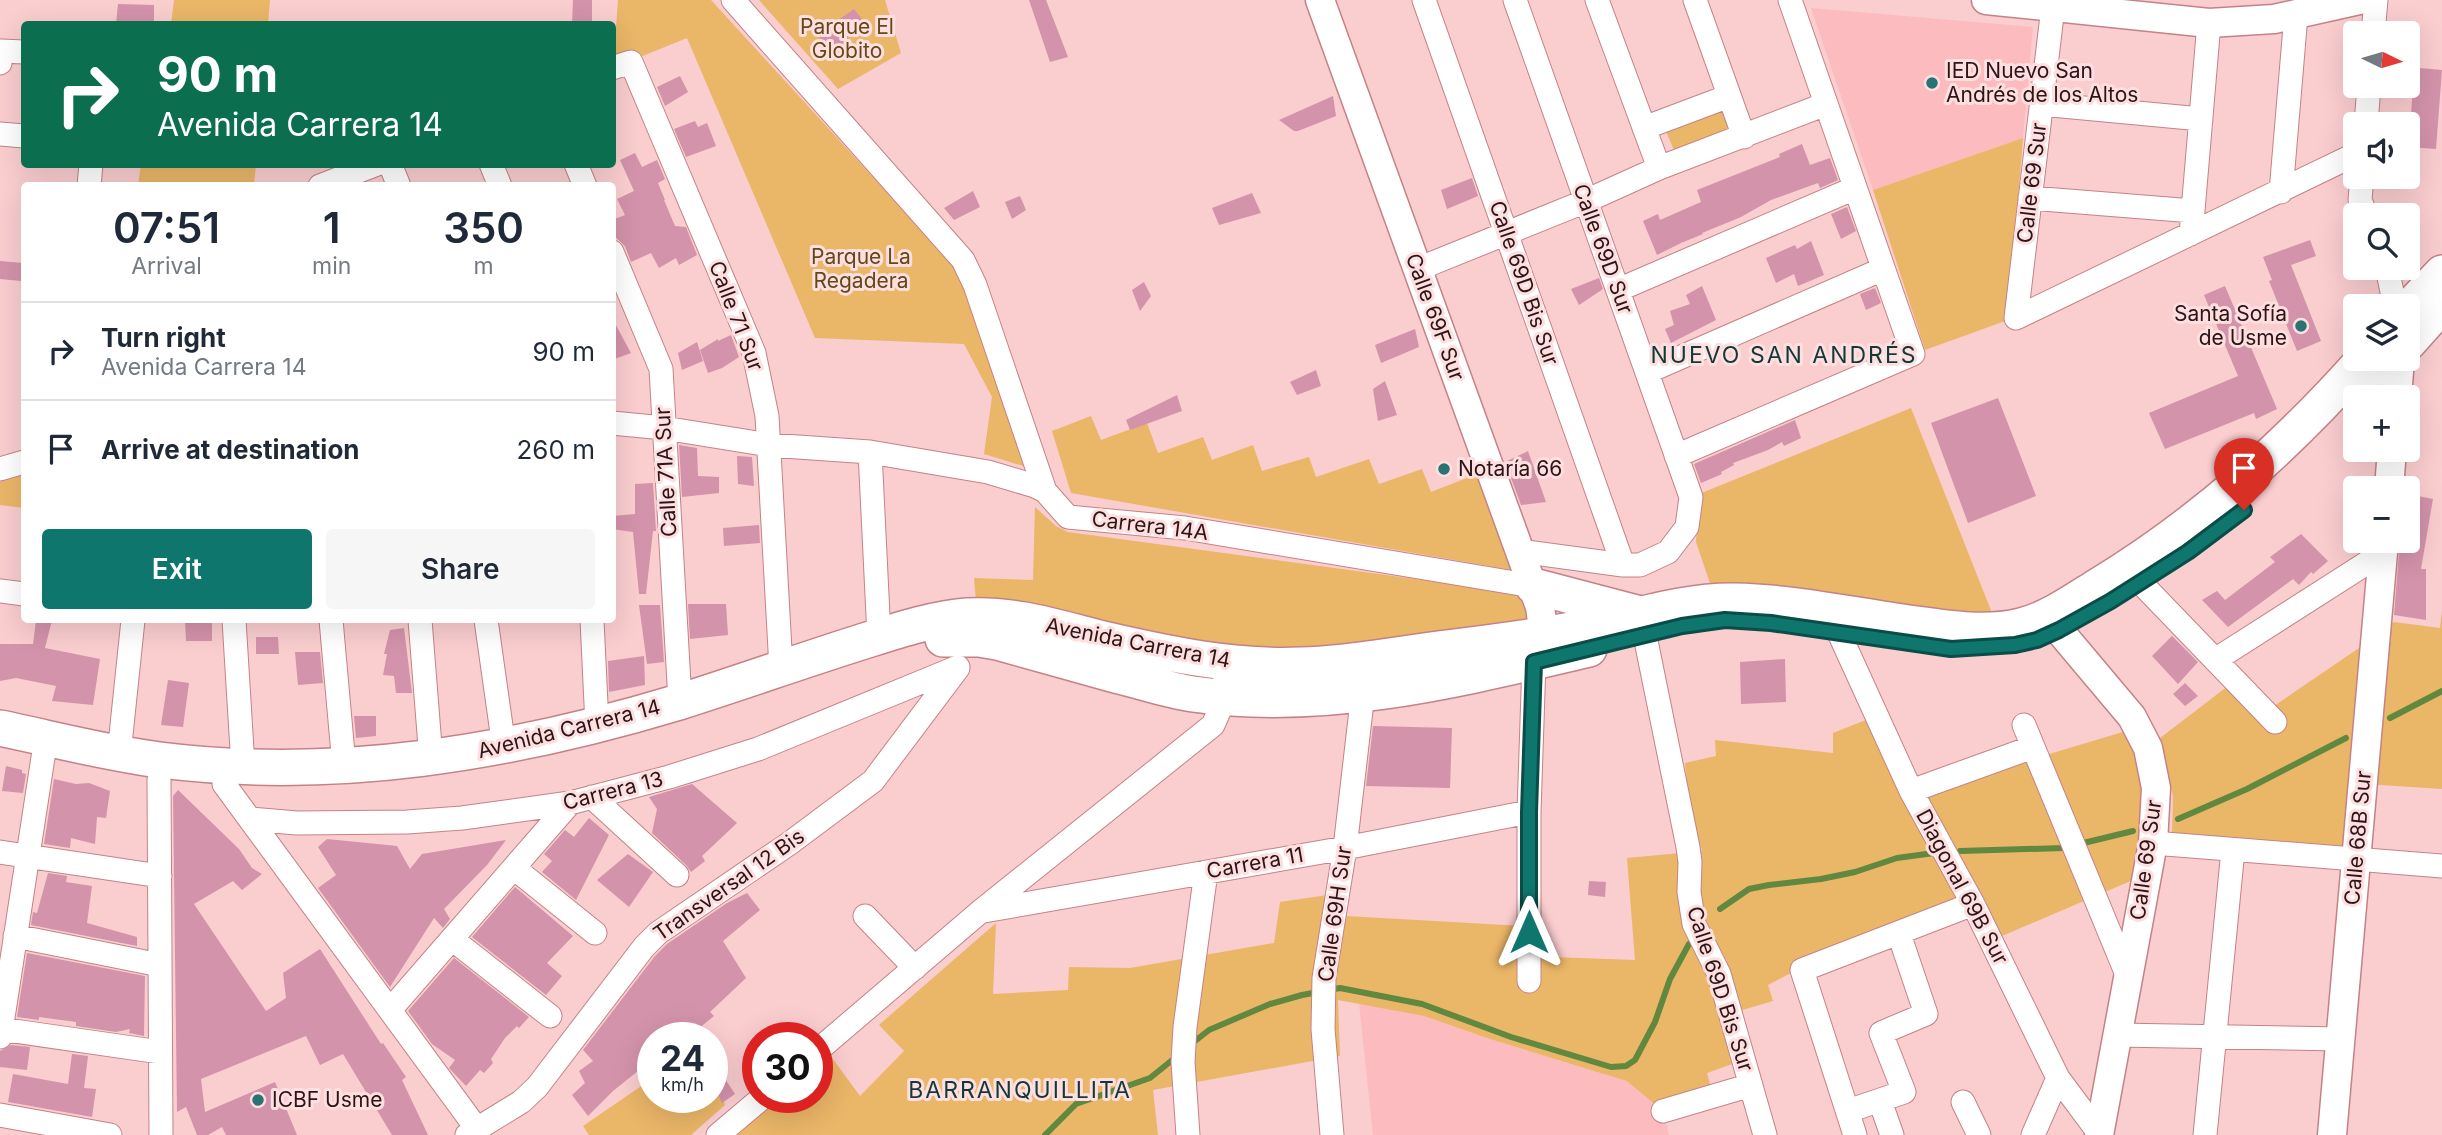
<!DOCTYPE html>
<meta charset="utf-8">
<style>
:root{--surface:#fff;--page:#f6f6f7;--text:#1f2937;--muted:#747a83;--line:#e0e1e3;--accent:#0f766e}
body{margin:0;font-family:Inter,sans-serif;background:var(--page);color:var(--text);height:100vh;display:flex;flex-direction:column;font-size:26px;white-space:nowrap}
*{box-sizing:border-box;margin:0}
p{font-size:23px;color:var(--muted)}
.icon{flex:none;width:38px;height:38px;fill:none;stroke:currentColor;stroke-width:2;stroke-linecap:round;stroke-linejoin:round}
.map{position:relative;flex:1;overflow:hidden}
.drawer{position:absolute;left:21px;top:182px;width:595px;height:441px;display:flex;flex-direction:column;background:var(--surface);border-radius:7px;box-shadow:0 7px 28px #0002}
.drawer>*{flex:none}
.guide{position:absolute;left:21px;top:21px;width:595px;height:147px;border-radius:7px;box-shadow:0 7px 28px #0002;background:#0b6e4f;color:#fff;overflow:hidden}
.needle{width:46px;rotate:95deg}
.buttons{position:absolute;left:2343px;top:21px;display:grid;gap:14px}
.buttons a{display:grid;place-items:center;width:77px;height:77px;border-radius:7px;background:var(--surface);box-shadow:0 7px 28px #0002;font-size:35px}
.speed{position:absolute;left:637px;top:1022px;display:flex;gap:14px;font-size:35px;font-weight:700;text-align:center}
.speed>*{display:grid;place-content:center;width:91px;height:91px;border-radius:50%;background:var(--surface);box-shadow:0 7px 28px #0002;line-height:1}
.speed small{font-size:18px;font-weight:400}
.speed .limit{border:10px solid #d22;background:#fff;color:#111}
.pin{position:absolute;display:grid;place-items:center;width:60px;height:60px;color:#fff;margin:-72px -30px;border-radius:50% 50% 50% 0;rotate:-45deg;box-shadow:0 0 7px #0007}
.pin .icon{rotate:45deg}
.me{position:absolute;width:77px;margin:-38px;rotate:0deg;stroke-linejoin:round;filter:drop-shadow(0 0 5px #0008)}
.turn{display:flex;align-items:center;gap:24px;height:147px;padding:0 21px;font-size:32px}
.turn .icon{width:91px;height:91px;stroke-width:2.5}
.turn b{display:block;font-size:49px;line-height:60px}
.eta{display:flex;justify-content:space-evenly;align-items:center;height:119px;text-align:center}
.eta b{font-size:42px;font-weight:600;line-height:49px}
.primary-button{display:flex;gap:14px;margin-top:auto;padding:14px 21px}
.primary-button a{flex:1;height:80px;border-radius:7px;background:var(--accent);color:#fff;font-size:28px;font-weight:600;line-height:80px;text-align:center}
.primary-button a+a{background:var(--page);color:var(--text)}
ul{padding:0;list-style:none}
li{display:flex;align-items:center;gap:21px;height:98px;padding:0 21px;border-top:2px solid var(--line)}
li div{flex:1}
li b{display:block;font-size:26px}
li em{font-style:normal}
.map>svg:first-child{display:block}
</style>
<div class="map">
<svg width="2442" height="1135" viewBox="0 0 2442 1135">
<rect width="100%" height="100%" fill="#facdcf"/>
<path fill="#fcbbbe" d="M1811 8 2033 27 2023 138 1873 190Z
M1359 1003 1424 1016 1490 1039 1628 1081 1663 1111 1669 1135H1373Z"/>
<path fill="#eab668" d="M174 0H270L268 24H171Z
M618 0H711L947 258 958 274 1033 469 984 454 992 397 964 344 815 338 687 38 613 68Z
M759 0H885L901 53 838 89Z
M1723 105 1733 132 1676 155 1665 129Z
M2023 138 2008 320 1925 350 1873 190Z
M201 164 256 165 254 185H138L141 165H190L199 167Z
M1911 408 1994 618 1712 589 1696 542 1699 494Z
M1091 416 1101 440 1147 423 1158 453 1203 437 1212 460 1253 445 1262 471 1309 457 1316 477 1369 459 1379 484 1422 469 1431 492 1477 474 1517 571 1071 493 1052 431Z
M24 475V508L0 505V482Z
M1035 507 1056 526 1068 532 1526 594 1528 619 1520 627 1375 648 1251 650 976 601 974 578 1033 580Z
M2442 610V789L2350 783 2345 846 2172 835 2173 796 2160 738 2228 686 2258 717 2359 648 2394 622 2440 628Z
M1871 718 1904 798 2126 731 2140 761 2147 816 2133 880 2002 936 1977 898 1800 968 1768 985 1773 1001 1722 1016 1735 1063 1707 1073 1713 1096 1663 1111 1627 1081 1490 1039 1424 1016 1338 1000 1340 1056 1153 1090 1158 1135H730L777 1097H817V1065L830 1055 860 1096 904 1051 879 1025 996 923 993 994 1068 990 1069 967 1130 968 1274 943 1280 902 1348 892 1346 916 1523 926 1524 956 1635 960 1627 858 1702 851 1689 805 1685 763 1716 756 1715 740 1833 753V733Z
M653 1078V1097H712V1085L717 1082 725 1105 691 1135H589L583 1126Z"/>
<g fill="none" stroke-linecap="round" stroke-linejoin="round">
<path stroke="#60883f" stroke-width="6" d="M2390 718 2442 691
M2178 819 2247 789 2346 738
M1960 851 2063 848 2133 831
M1720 909 1749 889 1769 885 1821 879 1855 872 1897 858 1934 853
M1190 1045 1209 1030 1270 1004 1302 995 1340 988 1422 1004 1511 1037 1611 1067 1626 1066 1635 1060 1655 1022 1670 979 1689 944
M1045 1135 1076 1104 1150 1078 1176 1057"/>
</g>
<path fill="#d393ab" d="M573 0H592V24H572Z
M1029 0H1046L1068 57 1050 62Z
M118 4 154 5V24H116Z
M854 9 866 24 847 37 848 39 831 54 816 32 831 20 834 23Z
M2409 67 2442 70 2436 149 2409 147 2413 85H2408Z
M680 76 688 92 665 106 657 87Z
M1333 96 1336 116 1298 131H1294L1279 120Z
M695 121 698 127 707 123 716 146 686 157 674 129Z
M1802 144 1810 165 1830 158 1838 180 1820 188 1818 183 1771 200 1741 217 1702 233 1703 234 1681 243 1657 255 1643 221 1658 214 1660 220 1701 202 1697 190 1780 157 1779 154Z
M635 153 642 167 657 160 665 179 658 183 665 200H664L675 226 686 227 697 255 679 265 676 258 659 268 651 253 631 262 625 246 612 234V220L625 215 617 199 634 191 620 160Z
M1472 178 1478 196 1447 209 1441 190Z
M973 191 980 207 954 220 944 208Z
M1252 193 1261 213 1219 225 1212 208Z
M1020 196 1026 210 1012 219 1005 202Z
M1847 207 1856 231 1841 239 1831 214Z
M2310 240 2316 256 2291 265 2321 341 2297 351 2269 281 2272 280 2263 257Z
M1811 241 1824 275 1798 286 1794 274 1776 283 1766 258 1795 245 1797 249Z
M0 261 23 263 21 281 0 279Z
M1599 278 1603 289 1579 305 1571 289Z
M1144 282 1151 296 1140 311 1132 290Z
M1702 286 1716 320 1671 343 1665 329 1674 325 1670 311 1690 304 1686 295Z
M2225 286 2277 409 2256 419 2254 413 2165 449 2149 413 2238 376 2204 295Z
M1875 288 1881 303 1866 310 1860 294Z
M612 318 631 353 612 360Z
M1415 329 1419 347 1381 363 1375 345Z
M731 335 739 357 722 368 708 373 700 350 718 339V341Z
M697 342 703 361 682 370 678 353Z
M1316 370 1321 386 1297 395 1290 382Z
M1385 381 1397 415 1378 421 1373 389Z
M1177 395 1182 411 1130 430 1126 420Z
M1998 398 2036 496 1968 523 1931 423Z
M1795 420 1801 438 1784 446 1782 442 1768 450 1733 463 1734 465 1721 472 1722 474 1701 483 1694 464Z
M679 445 697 448 698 476 719 477V493L682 497Z
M1528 451 1546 502 1521 505 1505 462Z
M737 456 752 457 754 486 738 484Z
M653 483 656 531H653L646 594H639L633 532 612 529V516L635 514V484Z
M2408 494 2433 499 2421 569H2426V620L2394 615 2400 541H2408Z
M759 525 760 543 724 546 723 528Z
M2301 534 2328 561 2313 574 2311 572 2299 585 2293 579 2228 627 2202 600 2217 591 2225 600 2275 562 2270 557Z
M688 604H726L728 635 690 639Z
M639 605H660L664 662 647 664Z
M36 620H52L45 648 100 659 93 705 52 701 56 686 16 678 0 681V644H33Z
M185 620H212V641H186Z
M404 628 412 693H396L394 676 383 675 387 654H384L390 630Z
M2172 636 2198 662 2178 684 2152 656Z
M256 637H278L279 654H256Z
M295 652H320L323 683 298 685Z
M644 656 645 685 609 692 608 661Z
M1785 659 1786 702 1741 704 1740 662Z
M168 680 189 683 183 727 161 725Z
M2185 683 2198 696 2185 706 2173 694Z
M354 716H376V736L356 738Z
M1373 726 1452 728 1450 788 1366 786Z
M6 766 22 770V773L26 774 23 793 2 791Z
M54 779 76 784 89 783 110 791 106 818 97 817 95 844 71 838 70 848 44 844Z
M692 784 737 823 702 856 705 861 691 872 686 865 652 833 657 809 649 797Z
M178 790 239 849 252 868 262 874 242 890 233 881 194 904 266 1011 286 998 283 973 320 949 381 1044 383 1043 406 1077 402 1080 428 1135H392L343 1054 320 1065 306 1036 201 1079 205 1112 275 1082 297 1135H226L222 1127 208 1135H197L186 1107 177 1112 173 796Z
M589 818 609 835 576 900 542 872 552 861 544 854 565 830 574 837Z
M327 839 397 846 410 869 422 854 506 840 487 865 444 909 450 919 443 928 434 918 390 987 318 888 336 875 318 847Z
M628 854 653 872 629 907 597 880Z
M48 873 67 876 66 882 92 886 87 923 137 937V946L31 925 33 912 37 913Z
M1589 881 1606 882 1605 897 1588 895Z
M515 887 573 936 547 963 562 976 546 995 472 937Z
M747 893 760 910 723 941 746 978 710 1012 714 1016 698 1029 695 1023 678 1038H653V1059L613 1091 588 1116 572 1095 585 1083 579 1071 593 1061 583 1050 655 956 667 944 727 903Z
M27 953 145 976 144 1036 129 1033 130 1029 116 1032 76 1026V1022L39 1017V1020L17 1017Z
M454 958 529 1017 519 1028 517 1026 505 1038 491 1059 493 1063 484 1073 480 1070 466 1086 449 1068 455 1060 432 1044 408 1011Z
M11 1045 30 1047 27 1070 0 1067V1051Z
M72 1054 88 1056 84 1088 96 1089 92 1117 8 1102 13 1074 68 1084Z
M712 1059 735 1094 722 1103 712 1081Z"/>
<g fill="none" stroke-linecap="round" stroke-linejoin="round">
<g stroke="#c58286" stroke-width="25">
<path id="minor" d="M733 0 963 260 975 285 1045 491
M1424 0 1623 565
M1515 0 1691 497 1687 527 1668 552 1640 565H1623L1520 551
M1597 0 1659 168
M1695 0 1744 137
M2373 33 2376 0
M0 63 1 51 24 52
M612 68 631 62 754 353 767 416 781 668
M2041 104 2201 119
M2366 124 2369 86
M1644 128 1729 96
M0 134 24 136
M390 164 399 186
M491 164 500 186
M576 164 585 186
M2362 177 2360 200 2366 215
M89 186 91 164
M320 186 377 164
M2281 192 2296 15
M2030 198 2193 211
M2191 234 2209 23
M612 252 661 369 680 701
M2387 268 2395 306
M1418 269 1586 201 1659 168 1826 104
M1618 290 1855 188
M2016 318 2356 154
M2016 318 2053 7
M1647 372 1883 269
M612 423 664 428 769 445 870 452 988 472 1035 486 1045 491 1068 517 1185 528 1533 586
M870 452 879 636
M1676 456 1913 354 1790 0
M0 469 24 462
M2141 583 2275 722
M0 591 24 594
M234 620 243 766
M331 620 344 765
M420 620 431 759
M486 620 504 747
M592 620 597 725
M1839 633 1911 791 1973 904 2058 1078 2099 1133
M1645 636 1688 847 1690 862 1689 892 1694 924 1719 974 1765 1135
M2215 660 2384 552
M2024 725 2128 977
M119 754 133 620
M159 780 161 1135
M224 784 477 1129
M1911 791 2033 747
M592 797 677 875
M250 819 297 823 407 822 462 818 570 803 669 777 758 749 958 667
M2153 843 2442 866
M0 852 160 876
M514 868 595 933
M984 911 1345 848 1529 812
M865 916 915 968
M15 936 160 965
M452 939 550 1016
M1529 981V812L1534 662
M390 1010 570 803
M0 1029 160 1052
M2117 1035 2341 1039
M0 1037 46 738
M817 1051 981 911 1213 725 1220 709 1224 683
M1880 1101 1892 1135
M1963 1102 1979 1135
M1663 1111 1751 1085
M1848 1111 1904 1092 1881 1033 1926 1014 1899 934
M0 1115 110 1135
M467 1135 521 1102 537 1087 644 947 658 933 790 843 873 781 958 668
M718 1135 763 1097
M1188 1135 1183 1062 1185 1027 1206 872
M1332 1135 1323 1029 1324 978 1345 848 1363 693
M1855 1135 1802 970 1973 904
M2033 1135 2058 1078
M2205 1135 2233 850"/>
</g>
<g stroke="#c58286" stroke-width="31">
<path id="tertiary" d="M1320 0 1540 607 1542 621 1539 636
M1986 0 2209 23 2274 19 2359 0
M2397 397 2400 359
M2389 488 2392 450
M2047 616 2132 717 2148 748 2156 788 2153 843 2099 1135
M2332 1135 2384 541"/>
</g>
<g stroke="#c58286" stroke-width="38">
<path id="primary" d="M2408 309 2442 273
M2408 343 2442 305
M2360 397 2395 359
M1533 586 1636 613
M943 639H979L997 642C1036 653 1076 664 1115 675 1141 681 1167 690 1193 694 1327 713 1460 679 1589 649
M0 728C53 739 106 753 160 760 336 782 510 753 679 702 739 683 798 662 858 643 893 632 930 619 967 616 1013 613 1059 628 1103 639 1168 654 1234 668 1301 665 1347 664 1392 655 1438 649 1487 643 1538 637 1587 627 1635 617 1685 600 1735 601 1792 602 1851 615 1909 623 1945 628 1984 635 2021 626 2049 619 2074 601 2098 586 2199 525 2286 447 2364 359"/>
</g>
<use href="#minor" stroke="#fff" stroke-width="23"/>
<use href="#tertiary" stroke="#fff" stroke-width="28"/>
<use href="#primary" stroke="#fff" stroke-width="35"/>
</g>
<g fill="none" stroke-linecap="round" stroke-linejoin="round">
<g stroke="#0a4d48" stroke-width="18">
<path id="route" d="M1529 932V812L1534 662 1682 626 1725 620 1771 623 1951 649 2015 645 2037 640 2059 630 2111 601 2188 552 2244 510"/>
</g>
<use href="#route" stroke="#0f766e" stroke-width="12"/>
</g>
<g fill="#297374" stroke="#fddfe0" stroke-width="2.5">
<circle cx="1932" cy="83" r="7"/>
<circle cx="2301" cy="326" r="7"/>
<circle cx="1444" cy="469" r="7"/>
<circle cx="258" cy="1100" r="7"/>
</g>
<g text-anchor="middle" stroke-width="6" stroke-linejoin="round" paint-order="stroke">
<g font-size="21" fill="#654819" stroke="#fddfe0">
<text x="847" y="34">Parque El<tspan x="847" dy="24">Globito</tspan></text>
<text x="861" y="264">Parque La<tspan x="861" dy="24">Regadera</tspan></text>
</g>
<g font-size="21" fill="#2e1416" stroke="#fddfe0" text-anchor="start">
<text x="1946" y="78">IED Nuevo San<tspan x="1946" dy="24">Andrés de los Altos</tspan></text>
<text x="2287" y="321" text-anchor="end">Santa Sofía<tspan x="2287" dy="24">de Usme</tspan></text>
<text x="1458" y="476">Notaría 66</text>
<text x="272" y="1107">ICBF Usme</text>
</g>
<g font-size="21" fill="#2e1416" stroke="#fddfe0">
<text transform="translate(2032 183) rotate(-83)" y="7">Calle 69 Sur</text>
<text transform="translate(1603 249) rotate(70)" y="7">Calle 69D Sur</text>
<text transform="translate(1524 283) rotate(71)" y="7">Calle 69D Bis Sur</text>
<text transform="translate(736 316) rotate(69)" y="7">Calle 71 Sur</text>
<text transform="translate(1435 317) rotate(70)" y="7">Calle 69F Sur</text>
<text transform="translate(666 472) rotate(-93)" y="7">Calle 71A Sur</text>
<text transform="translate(1150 526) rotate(7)" y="7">Carrera 14A</text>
<text transform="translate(1138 643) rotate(11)" y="7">Avenida Carrera 14</text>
<text transform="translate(569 729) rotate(-14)" y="7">Avenida Carrera 14</text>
<text transform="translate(613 791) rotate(-14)" y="7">Carrera 13</text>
<text transform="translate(2358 838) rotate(-85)" y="7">Calle 68B Sur</text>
<text transform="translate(2146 860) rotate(-82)" y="7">Calle 69 Sur</text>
<text transform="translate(1255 863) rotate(-10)" y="7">Carrera 11</text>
<text transform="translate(729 885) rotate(-35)" y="7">Transversal 12 Bis</text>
<text transform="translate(1962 887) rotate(62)" y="7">Diagonal 69B Sur</text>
<text transform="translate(1335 914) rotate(-82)" y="7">Calle 69H Sur</text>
<text transform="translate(1720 989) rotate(72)" y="7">Calle 69D Bis Sur</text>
</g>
<g font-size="23" letter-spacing="2" fill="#143737" stroke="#fddfe0">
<text x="1784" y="363">NUEVO SAN ANDRÉS</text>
<text x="1020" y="1098">BARRANQUILLITA</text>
</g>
</g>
</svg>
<div class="buttons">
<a><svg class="needle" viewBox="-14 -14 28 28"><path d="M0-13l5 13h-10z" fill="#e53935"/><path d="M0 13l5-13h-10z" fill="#747a83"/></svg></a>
<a><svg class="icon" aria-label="sound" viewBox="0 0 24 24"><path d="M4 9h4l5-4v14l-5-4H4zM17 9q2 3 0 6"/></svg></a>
<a><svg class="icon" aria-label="search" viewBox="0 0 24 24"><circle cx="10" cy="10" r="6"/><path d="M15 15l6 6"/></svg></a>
<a><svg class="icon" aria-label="layers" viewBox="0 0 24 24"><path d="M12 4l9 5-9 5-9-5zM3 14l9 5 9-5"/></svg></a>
<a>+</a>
<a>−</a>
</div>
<div class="speed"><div>24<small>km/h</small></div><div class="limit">30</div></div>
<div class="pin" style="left:2244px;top:510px;background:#d93025"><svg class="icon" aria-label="arrive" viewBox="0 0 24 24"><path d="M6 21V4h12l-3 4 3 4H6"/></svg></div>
<svg class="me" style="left:1529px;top:932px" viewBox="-20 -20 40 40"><path d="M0-17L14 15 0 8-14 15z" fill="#0f766e" stroke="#fff" stroke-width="4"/></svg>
<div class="guide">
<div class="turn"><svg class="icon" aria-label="right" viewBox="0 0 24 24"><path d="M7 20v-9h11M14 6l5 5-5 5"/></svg><div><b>90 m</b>Avenida Carrera 14</div></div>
</div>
<section class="drawer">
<div class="eta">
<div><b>07:51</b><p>Arrival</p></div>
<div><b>1</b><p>min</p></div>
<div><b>350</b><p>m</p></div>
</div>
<ul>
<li><svg class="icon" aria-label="right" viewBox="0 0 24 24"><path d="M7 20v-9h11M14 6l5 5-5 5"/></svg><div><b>Turn right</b><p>Avenida Carrera 14</p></div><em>90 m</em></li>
<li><svg class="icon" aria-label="arrive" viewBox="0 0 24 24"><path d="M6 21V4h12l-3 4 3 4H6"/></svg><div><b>Arrive at destination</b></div><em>260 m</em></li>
</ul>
<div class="primary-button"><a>Exit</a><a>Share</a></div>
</section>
</div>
